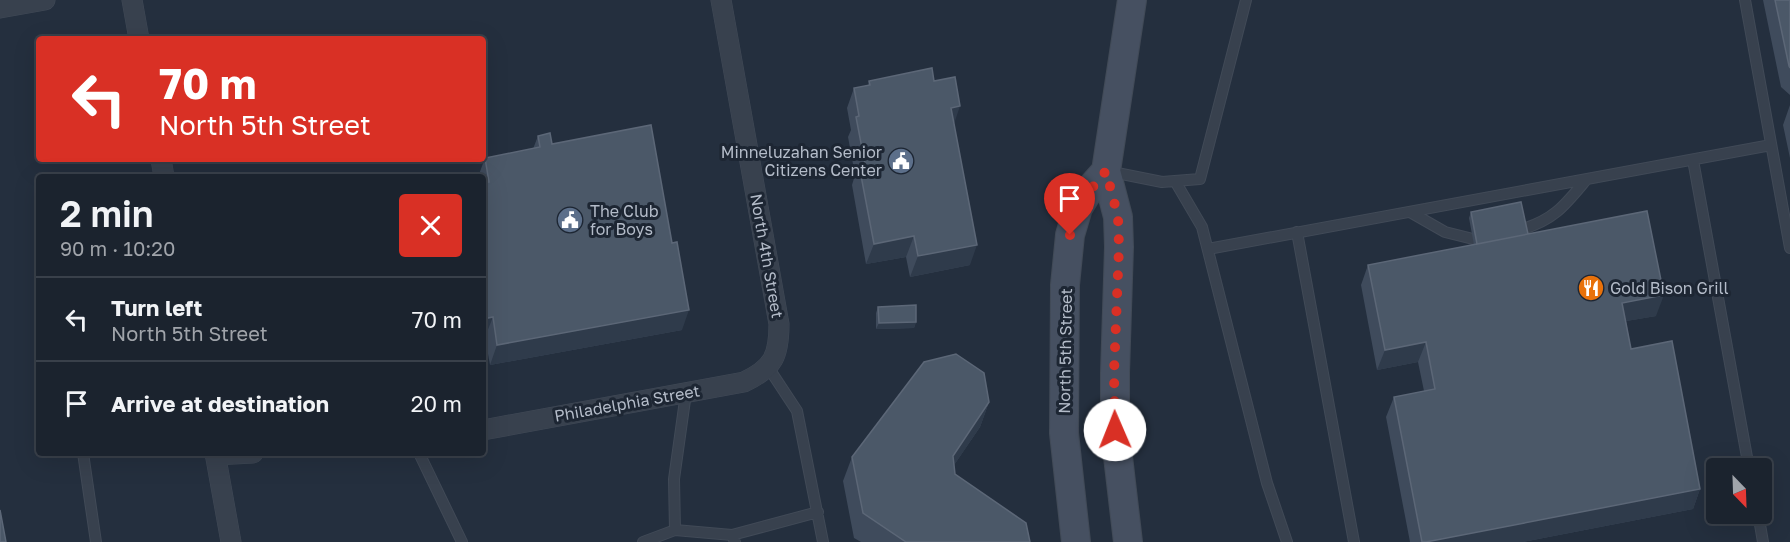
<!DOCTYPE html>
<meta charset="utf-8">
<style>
:root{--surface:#1b232e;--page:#242b36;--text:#f1f3f6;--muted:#a0a4aa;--line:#39404a}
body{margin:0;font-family:"Golos Text",sans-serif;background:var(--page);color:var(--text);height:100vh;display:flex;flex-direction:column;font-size:22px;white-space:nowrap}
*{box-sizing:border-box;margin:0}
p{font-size:20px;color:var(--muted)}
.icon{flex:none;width:33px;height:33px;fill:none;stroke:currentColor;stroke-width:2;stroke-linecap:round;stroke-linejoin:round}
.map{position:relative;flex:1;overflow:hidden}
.drawer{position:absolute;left:36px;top:174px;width:450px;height:282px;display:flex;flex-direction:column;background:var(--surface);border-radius:6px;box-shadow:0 6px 24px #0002,0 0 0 2px var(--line)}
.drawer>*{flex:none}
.guide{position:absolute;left:36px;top:36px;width:450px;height:126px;border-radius:6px;box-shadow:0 6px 24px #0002,0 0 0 2px var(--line);background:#d93025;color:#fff;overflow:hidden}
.needle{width:39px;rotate:157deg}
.tools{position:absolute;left:1706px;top:458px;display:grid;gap:12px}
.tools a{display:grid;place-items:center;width:66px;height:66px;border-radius:6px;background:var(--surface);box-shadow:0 6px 24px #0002,0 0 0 2px var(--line);font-size:30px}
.pin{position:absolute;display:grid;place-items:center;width:51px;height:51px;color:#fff;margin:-62px -26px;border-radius:50% 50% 50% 0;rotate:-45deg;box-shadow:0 0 6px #0007}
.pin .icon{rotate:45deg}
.me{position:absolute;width:66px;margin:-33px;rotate:359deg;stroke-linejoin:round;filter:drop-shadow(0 0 4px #0008)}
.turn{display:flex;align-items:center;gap:21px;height:126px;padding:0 24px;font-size:27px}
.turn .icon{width:78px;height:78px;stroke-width:2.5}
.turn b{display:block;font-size:42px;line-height:51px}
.round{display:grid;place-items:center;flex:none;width:63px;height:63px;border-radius:6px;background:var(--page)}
.summary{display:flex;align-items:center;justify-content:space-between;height:102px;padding:0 24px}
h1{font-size:36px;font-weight:600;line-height:45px}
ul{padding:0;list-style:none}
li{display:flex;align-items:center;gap:18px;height:84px;padding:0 24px;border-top:2px solid var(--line)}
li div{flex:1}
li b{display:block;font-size:22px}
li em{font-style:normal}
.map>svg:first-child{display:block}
</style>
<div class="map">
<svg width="1790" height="542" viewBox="0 0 1790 542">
<rect width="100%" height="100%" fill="#242f3e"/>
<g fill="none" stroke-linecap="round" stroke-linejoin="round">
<g stroke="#414a57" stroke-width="12">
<path id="service" d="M1745 0 1790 248
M1693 160 1749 468
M1107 171 1162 182 1200 179 1246 0
M1175 181 1202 227 1267 483 1287 542
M1410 212 1445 232 1473 239
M1523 229C1555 219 1565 205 1586 180
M1297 232 1354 542
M1208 249 1771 145
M768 367 797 411 823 542
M83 453 96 542
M419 453 462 542
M1758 513 1763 542
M675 530 674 479 686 393
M643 542 675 530 732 535
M735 542 732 535 818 512"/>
</g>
<g stroke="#414a57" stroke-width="21">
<path id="minor" d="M132 0 139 39
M0 8 45 0
M161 159 164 177
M483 430 744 382C774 368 779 355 779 324L721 0
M215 453 231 542
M215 455 253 453"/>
</g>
<g stroke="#414a57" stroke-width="30">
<path id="secondary" d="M1076 542 1064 433 1065 285 1070 235 1078 208 1089 190 1106 171
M1128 542 1115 431V373L1119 247 1118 217 1106 171 1132 0"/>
</g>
<use href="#service" stroke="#38414e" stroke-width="10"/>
<use href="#minor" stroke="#38414e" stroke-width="20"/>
<use href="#secondary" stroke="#465061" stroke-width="28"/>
</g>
<path fill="#3f4b5c" d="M1763 0H1790V95L1781 87Z
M869 81H934L954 124 970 265 910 277 906 257 866 264 852 185 855 175 848 137 851 130 847 108 854 88 868 86Z
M1790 105V158L1783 125Z
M538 136 552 144 682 330 490 365 485 337 483 338V177H478L485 158 533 149Z
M1471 212 1528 234 1656 316 1626 321 1631 349 1700 489 1693 509 1523 542H1410L1386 417 1394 397 1424 391 1418 362 1377 370 1361 285 1368 265 1474 245 1469 218Z
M878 307 916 322 914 328 876 329V313Z
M989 402 980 427 954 465 955 474 1030 542H861L854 538 843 481 852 457Z"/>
<path fill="#2f3b4b" d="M960 106 953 127 951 108Z
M914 236 906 257 866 264 874 244Z
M977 245 970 265 910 277 918 256Z
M1664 295 1656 316 1615 323 1622 303Z
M689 310 682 330 490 365 497 345Z
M493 317 485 337 483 338V319Z
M916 322 914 328 876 329 879 323Z
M1426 342 1418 362 1377 370 1385 350Z
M989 402 980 427 944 480 953 456Z
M1700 489 1693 509 1523 542H1426Z"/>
<path fill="#4b5868" stroke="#5c6777" stroke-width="1.5" d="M1775 0H1790V68L1789 66Z
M932 68 934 81 955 77 960 106 951 108 977 245 918 256 914 236 874 244 859 165 865 164 856 117 859 116 854 88 870 85 869 81Z
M651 125 672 243 677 242 689 310 497 345 493 317 483 319V183L489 182 485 158 540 147 538 136 550 133 552 144Z
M1521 202 1528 234 1477 244 1471 212Z
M1647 211 1664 295 1622 303 1631 349 1672 341 1700 489 1426 542H1422L1394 397 1435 389 1426 342 1385 350 1368 265Z
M916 305V322L879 323 878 307Z
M956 354 984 373 989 402 953 456 955 474 1026 523 1030 542H906L863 513 852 457 924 362Z
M0 510 6 542H0Z"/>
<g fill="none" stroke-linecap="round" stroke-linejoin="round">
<path stroke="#d93025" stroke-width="10" stroke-dasharray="0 18" d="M1070 235C1079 206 1086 194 1106 171L1118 217 1119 247 1114 373 1115 430"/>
</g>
<defs>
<g id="civic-disc" transform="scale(1.35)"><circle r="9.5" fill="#5c6f8a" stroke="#1d2633"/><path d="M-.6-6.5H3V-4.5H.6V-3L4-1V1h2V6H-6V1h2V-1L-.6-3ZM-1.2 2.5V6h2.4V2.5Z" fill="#fff"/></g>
<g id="restaurant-disc" transform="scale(1.35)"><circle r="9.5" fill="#e8710a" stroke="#1d2633"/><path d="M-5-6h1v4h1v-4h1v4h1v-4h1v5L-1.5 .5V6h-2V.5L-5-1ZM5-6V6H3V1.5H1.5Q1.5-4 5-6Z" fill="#fff"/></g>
</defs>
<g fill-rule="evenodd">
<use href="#civic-disc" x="901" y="161"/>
<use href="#civic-disc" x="570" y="220"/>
<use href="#restaurant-disc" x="1591" y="288"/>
</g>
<g text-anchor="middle" stroke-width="6" stroke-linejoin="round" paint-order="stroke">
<g font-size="16" fill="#b4bcc9" stroke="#1d2633" text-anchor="start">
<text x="882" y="158" text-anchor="end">Minneluzahan Senior<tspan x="882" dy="18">Citizens Center</tspan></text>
<text x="590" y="217">The Club<tspan x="590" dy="18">for Boys</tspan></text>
<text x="1610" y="294">Gold Bison Grill</text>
</g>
<g font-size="16" fill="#b4bcc9" stroke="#1d2633">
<text transform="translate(767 256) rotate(80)" y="6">North 4th Street</text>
<text transform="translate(1065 351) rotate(-89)" y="6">North 5th Street</text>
<text transform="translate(627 403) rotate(-10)" y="6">Philadelphia Street</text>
</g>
</g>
</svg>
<div class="tools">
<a><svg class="needle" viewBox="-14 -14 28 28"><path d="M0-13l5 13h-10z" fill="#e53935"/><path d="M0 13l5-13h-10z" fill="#a0a4aa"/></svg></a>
</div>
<div class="pin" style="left:1070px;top:235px;background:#d93025"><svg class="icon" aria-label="arrive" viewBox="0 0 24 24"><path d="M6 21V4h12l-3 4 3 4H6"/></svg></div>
<svg class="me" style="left:1115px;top:430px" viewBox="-20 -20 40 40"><circle r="19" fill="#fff"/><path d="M0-13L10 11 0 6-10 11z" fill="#d93025"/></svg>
<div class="guide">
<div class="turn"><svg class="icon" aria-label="left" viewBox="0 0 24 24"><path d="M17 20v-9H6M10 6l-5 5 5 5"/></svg><div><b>70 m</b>North 5th Street</div></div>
</div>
<section class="drawer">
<div class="summary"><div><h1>2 min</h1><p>90 m · 10:20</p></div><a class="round" style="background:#d93025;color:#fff"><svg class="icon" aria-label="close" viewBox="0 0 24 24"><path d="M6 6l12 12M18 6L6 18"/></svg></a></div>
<ul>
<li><svg class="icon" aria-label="left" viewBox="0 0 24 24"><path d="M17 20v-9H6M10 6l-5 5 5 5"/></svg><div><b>Turn left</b><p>North 5th Street</p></div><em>70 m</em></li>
<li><svg class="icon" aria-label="arrive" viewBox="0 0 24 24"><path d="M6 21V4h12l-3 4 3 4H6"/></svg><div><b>Arrive at destination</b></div><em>20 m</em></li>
</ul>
</section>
</div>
